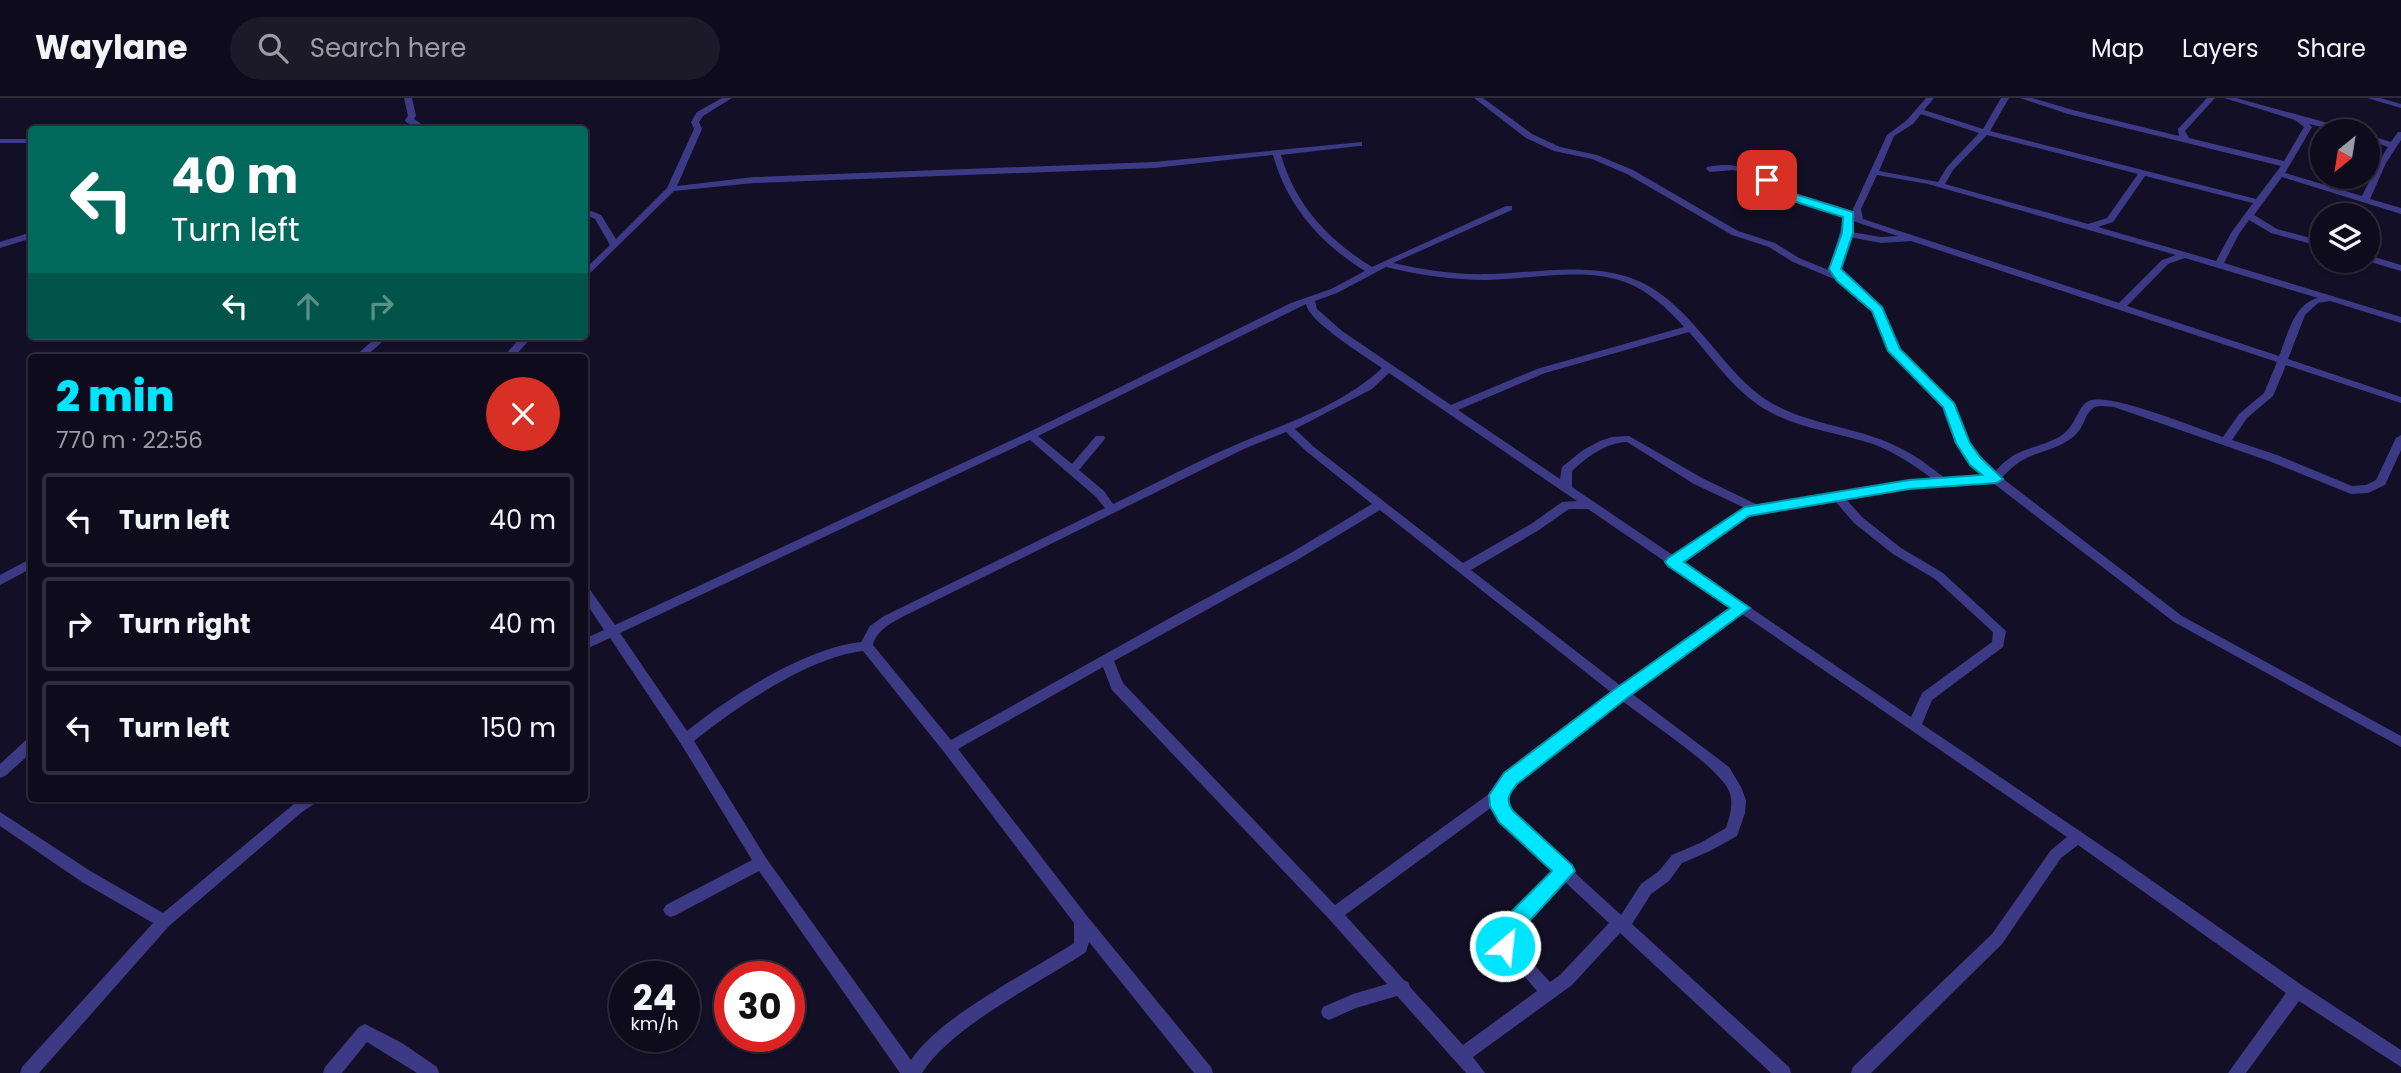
<!DOCTYPE html>
<meta charset="utf-8">
<style>
:root{--surface:#0e0b1c;--page:#1c1929;--text:#f1f3f6;--muted:#9b9ba3;--line:#2e2b3b;--accent:#00e5ff}
body{margin:0;font-family:Poppins,sans-serif;background:var(--page);color:var(--text);height:100vh;display:flex;flex-direction:column;font-size:26px;white-space:nowrap}
*{box-sizing:border-box;margin:0}
p{font-size:23px;color:var(--muted)}
.icon{flex:none;width:38px;height:38px;fill:none;stroke:currentColor;stroke-width:2;stroke-linecap:round;stroke-linejoin:round}
.map{position:relative;flex:1;overflow:hidden}
.panel{position:absolute;left:28px;top:256px;width:560px;height:448px;display:flex;flex-direction:column;background:var(--surface);border-radius:7px;box-shadow:0 2px 5px #0004,0 0 0 2px var(--line)}
.panel>*{flex:none}
.top-card{position:absolute;left:28px;top:28px;width:560px;height:214px;border-radius:7px;box-shadow:0 2px 5px #0004,0 0 0 2px var(--line);background:#00695c;color:#fff;overflow:hidden}
.needle{width:46px;rotate:210deg}
.tools{position:absolute;left:2310px;top:21px;display:grid;gap:14px}
.tools a{display:grid;place-items:center;width:70px;height:70px;border-radius:50%;background:var(--surface);box-shadow:0 2px 5px #0004,0 0 0 2px var(--line);font-size:35px}
.speed{position:absolute;left:609px;top:863px;display:flex;gap:14px;font-size:35px;font-weight:700;text-align:center}
.speed>*{display:grid;place-content:center;width:91px;height:91px;border-radius:50%;background:var(--surface);box-shadow:0 2px 5px #0004,0 0 0 2px var(--line);line-height:1}
.speed small{font-size:18px;font-weight:400}
.speed .limit{border:10px solid #d22;background:#fff;color:#111}
.pin{position:absolute;display:grid;place-items:center;width:60px;height:60px;color:#fff;margin:-30px;border-radius:14px;box-shadow:0 4px 10px #0006}
.me{position:absolute;width:77px;margin:-38px;rotate:28deg;stroke-linejoin:round;filter:drop-shadow(0 0 5px #0008)}
.turn{display:flex;align-items:center;gap:24px;height:147px;padding:0 28px;font-size:32px}
.turn .icon{width:91px;height:91px;stroke-width:2.5}
.turn b{display:block;font-size:49px;line-height:60px}
.lanes{display:flex;align-items:center;height:66px;padding:0 28px;background:#0003;justify-content:center;gap:35px;direction:ltr}
.lanes .off{opacity:.35}
.round{display:grid;place-items:center;flex:none;width:74px;height:74px;border-radius:37px;background:var(--page)}
.summary{display:flex;align-items:center;justify-content:space-between;height:119px;padding:0 28px}
h1{font-size:42px;font-weight:800;line-height:52px;color:var(--accent)}
ul{padding:0;list-style:none}
li{display:flex;align-items:center;gap:21px;height:94px;margin:0 14px 10px;padding:0 14px;border:4px solid var(--line);border-radius:7px}
li div{flex:1}
li b{display:block;font-size:26px}
li em{font-style:normal}
header{display:flex;align-items:center;gap:42px;box-sizing:border-box;height:98px;padding:0 35px;background:var(--surface);border-bottom:2px solid var(--line)}
header strong{font-size:33px}
nav{display:flex;gap:38px;margin-inline-start:auto;font-size:24px}
.search{width:490px;height:63px;background:var(--page);display:flex;align-items:center;gap:18px;box-sizing:border-box;padding:0 24px;border-radius:38px;color:var(--muted);font-size:26px}
.map>svg:first-child{display:block}
</style>
<header>
<strong>Waylane</strong>
<div class="search"><svg class="icon" aria-label="search" viewBox="0 0 24 24"><circle cx="10" cy="10" r="6"/><path d="M15 15l6 6"/></svg>Search here</div>
<nav><a>Map</a><a>Layers</a><a>Share</a></nav>
</header>
<div class="map">
<svg width="2401" height="975" viewBox="0 0 2401 975">
<rect width="100%" height="100%" fill="#130f26"/>
<g fill="none" stroke-linecap="round" stroke-linejoin="round">
<path fill="#3d3a85" fill-rule="evenodd" d="M404 0H412L416 18 414 21 430 32H419L406 24 405 22 408 18Z
M722 0H732L703 18 699 24 702 31 677 88 754 79 1154 64 1362 44V48H1359L1281 57C1295 106 1328 142 1372 169L1506 108H1512V112L1393 165C1424 172 1456 177 1488 176 1535 175 1586 164 1631 180 1683 198 1712 256 1752 291 1793 327 1846 325 1894 347 1907 353 1919 360 1930 369 1935 372 1942 379 1948 381 1956 383 1976 379 1985 378L1972 366 1959 345 1944 309 1889 253 1873 212 1839 183 1793 164 1769 149 1732 137 1627 76 1592 61 1554 53 1526 40 1474 0H1483L1532 36 1560 49 1597 57 1633 72 1738 133 1775 145 1799 160 1831 173 1830 168 1844 120 1793 102 1746 75 1733 72 1710 74 1706 71 1707 69C1747 61 1761 79 1794 96 1811 104 1829 109 1846 115H1852L1854 118 1853 111 1887 37 1907 22 1926 0H1934L1924 12 1983 31 2001 0H2009L1990 33 2256 101 2281 68 2068 16 2020 0H2032L2073 12 2179 38 2178 31 2207 0H2215L2185 33 2189 40 2284 63 2304 29 2295 22 2224 0H2236L2350 31 2351 33H2338L2309 26 2312 29 2285 75 2362 98 2378 65 2388 49 2368 42V37L2391 44 2398 34H2401V42L2386 65 2370 101 2401 110V116L2282 79 2254 117 2277 131 2322 143V149L2271 135 2249 122 2239 136 2224 165 2401 219V225L2330 203 2318 205 2305 217 2288 261 2401 299V305L2286 267 2273 298 2247 320 2232 342 2277 357 2352 388 2366 387 2376 382 2396 340 2401 337V352L2385 387 2368 395 2351 396 2269 363 2114 309C2107 309 2097 306 2092 311 2083 319 2085 332 2069 342 2042 359 2027 351 2002 380L2182 518 2401 638V649L2174 524 1993 385 1909 391 1846 401 1862 419 1901 450 1943 475 2006 533 2003 549 1932 602 1922 626 2118 759 2303 888 2401 952V969L2299 903 2246 975H2228L2286 895 2078 747 2061 760 2002 846 1871 975H1851L1853 969 1992 836 2051 752 2067 739 1742 516 1631 595 1729 669 1741 689 1746 702 1745 715 1737 738 1710 753 1682 765 1669 783 1651 796 1632 826 1789 969 1791 975H1771L1620 835 1572 887 1473 959 1485 975H1466L1397 898 1356 910 1329 922 1323 919 1321 914 1323 909 1353 896 1387 886 1329 821 1112 592 1103 569 958 651 1087 818 1211 969 1213 975H1194L1089 844 1086 854C1038 886 952 928 922 975H900L759 773 676 817 671 819 666 817 663 812 666 807 752 762 681 646 610 540 584 552V541L604 532 584 502V488L588 489 615 527 1027 335 1291 205 1331 191 1365 173C1321 146 1287 108 1273 57L1154 70 754 85 674 93 584 181V172L610 147 595 121 584 116V110L601 117 616 141 667 90 694 31 691 24 697 14ZM1921 16 1979 35 1947 69 1938 84 1879 73 1894 38 1913 26ZM1987 37 2138 76 2107 120 2088 126 1945 86 1953 72ZM1877 77 1928 86 2176 157 2162 162 2119 205 1863 121 1861 111ZM2145 78 2253 105 2231 135 2216 163 2098 129 2113 124ZM1853 123 1898 138 1881 139 1851 134ZM1849 139 1881 145 1911 143 2277 264 2264 295 2239 316 2223 339C2198 331 2110 294 2089 303 2076 309 2077 329 2059 339 2033 353 2017 348 1995 374L1980 360 1969 345 1953 306 1899 252 1880 209 1841 174 1840 168ZM2185 160 2318 200C2294 205 2287 239 2279 258L2127 208 2168 166ZM1386 169C1419 177 1453 182 1486 182 1531 181 1582 169 1625 184 1649 193 1668 211 1684 229L1537 271 1451 307 1342 233 1317 211 1315 203 1337 195ZM1306 206C1309 224 1365 258 1382 270 1343 307 1289 324 1240 345 1197 363 1155 386 1113 406L1104 393 1079 372 1104 342 1105 340 1104 338H1096L1072 366 1038 338ZM1689 234C1714 262 1736 296 1770 314 1801 331 1839 335 1873 346 1895 354 1915 368 1934 382L1909 383 1760 408 1702 380 1629 338 1612 339 1600 343 1583 352 1562 369 1560 381 1458 312 1545 275ZM1389 275 1577 403 1562 404 1531 426 1463 465 1314 349 1295 331 1372 291ZM1286 334 1306 353 1372 406 1289 456 1179 515 951 642 873 547C877 532 891 525 904 518L1246 350ZM1030 342 1096 399 1105 410 884 518 870 528 861 544C806 550 730 598 687 633L620 535ZM1627 344 1694 386 1745 410 1674 458 1572 389V373C1587 359 1605 345 1627 344ZM1835 403 1854 425 1893 456 1935 481 1993 534 1992 544 1922 595 1911 619 1682 463 1748 417ZM1569 411H1588L1733 510 1621 588 1471 472 1539 432ZM1380 412 1612 595 1505 676 1493 693 1335 807 1123 585 1114 563 1297 462ZM863 553 944 654 1074 825V845C1028 875 940 918 911 962L766 760 694 643C736 609 809 559 863 553ZM1621 602C1645 621 1719 669 1729 693 1734 705 1730 718 1726 730L1700 745 1672 757 1659 773 1641 786 1621 817 1526 730 1506 706 1505 698 1515 684ZM1492 709 1516 738 1554 774 1519 807 1497 846 1537 893 1463 947 1410 889 1408 884 1404 882 1345 817ZM1564 783 1609 825 1560 877 1550 884 1514 845 1529 817Z
M2367 0H2380L2401 6V10Z
M0 41H32V45H0Z
M32 134V140L0 150V144Z
M2368 157 2401 167V173L2367 163Z
M378 238H389L365 259H354Z
M522 238H533L514 259H503Z
M32 460V470L0 487V477Z
M32 640V654L5 678 0 680V666L27 641Z
M301 700H319L317 704 302 714 169 828 39 975H20L22 969 153 825 82 784 0 728V714L92 774 163 815Z
M365 926 402 945 437 969 439 975H417L367 944 342 975H323L325 969 359 929Z"/>
</g>
<path fill="#00e5ff" stroke="#0095a6" stroke-width="2" d="M1763 80H1771L1798 97 1853 114V135L1841 171 1882 209 1900 251 1954 305 1970 345 1981 360 2003 381 1996 385 1909 391 1749 418 1684 464 1750 510 1627 600 1517 686C1509 696 1505 701 1513 713L1572 767 1575 773 1524 829 1512 854 1505 857 1498 854 1495 848 1509 816 1552 773 1499 724 1490 708 1489 697 1504 675 1615 591 1730 510 1668 468 1665 464 1668 460 1745 409 1909 382 1982 377 1970 367 1956 345 1943 309 1888 253 1872 213 1837 183 1829 171 1842 135 1843 119 1790 102 1763 85Z"/>
</svg>
<div class="tools">
<a><svg class="needle" viewBox="-14 -14 28 28"><path d="M0-13l5 13h-10z" fill="#e53935"/><path d="M0 13l5-13h-10z" fill="#9b9ba3"/></svg></a>
<a><svg class="icon" aria-label="layers" viewBox="0 0 24 24"><path d="M12 4l9 5-9 5-9-5zM3 14l9 5 9-5"/></svg></a>
</div>
<div class="speed"><div>24<small>km/h</small></div><div class="limit">30</div></div>
<div class="pin" style="left:1767px;top:82px;background:#d93025"><svg class="icon" aria-label="arrive" viewBox="0 0 24 24"><path d="M6 21V4h12l-3 4 3 4H6"/></svg></div>
<svg class="me" style="left:1505px;top:848px" viewBox="-20 -20 40 40"><circle r="17" fill="#00e5ff" stroke="#fff" stroke-width="3"/><path d="M0-11L8 9 0 5-8 9z" fill="#fff"/></svg>
<div class="top-card">
<div class="turn"><svg class="icon" aria-label="left" viewBox="0 0 24 24"><path d="M17 20v-9H6M10 6l-5 5 5 5"/></svg><div><b>40 m</b>Turn left</div></div>
<div class="lanes"><svg class="icon" aria-label="left" viewBox="0 0 24 24"><path d="M17 20v-9H6M10 6l-5 5 5 5"/></svg><svg class="icon off" aria-label="ahead" viewBox="0 0 24 24"><path d="M12 20V5M6 11l6-6 6 6"/></svg><svg class="icon off" aria-label="right" viewBox="0 0 24 24"><path d="M7 20v-9h11M14 6l5 5-5 5"/></svg></div>
</div>
<section class="panel">
<div class="summary"><div><h1>2 min</h1><p>770 m · 22:56</p></div><a class="round" style="background:#d93025;color:#fff"><svg class="icon" aria-label="close" viewBox="0 0 24 24"><path d="M6 6l12 12M18 6L6 18"/></svg></a></div>
<ul>
<li><svg class="icon" aria-label="left" viewBox="0 0 24 24"><path d="M17 20v-9H6M10 6l-5 5 5 5"/></svg><div><b>Turn left</b></div><em>40 m</em></li>
<li><svg class="icon" aria-label="right" viewBox="0 0 24 24"><path d="M7 20v-9h11M14 6l5 5-5 5"/></svg><div><b>Turn right</b></div><em>40 m</em></li>
<li><svg class="icon" aria-label="left" viewBox="0 0 24 24"><path d="M17 20v-9H6M10 6l-5 5 5 5"/></svg><div><b>Turn left</b></div><em>150 m</em></li>
</ul>
</section>
</div>
